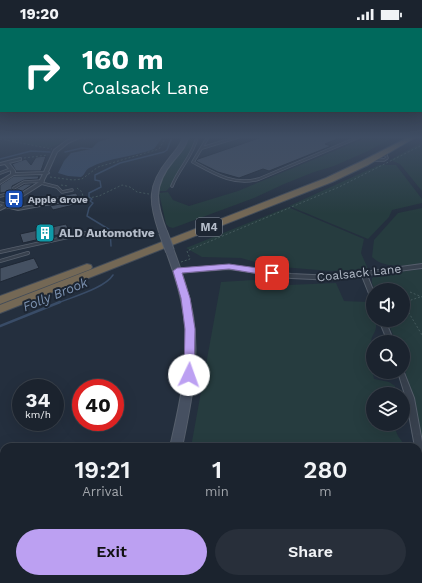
<!DOCTYPE html>
<style>
:root{--surface:#1b232e;--page:#282f3a;--text:#f1f3f6;--muted:#a0a4aa;--line:#39404a;--accent:#bca0f2}
body{margin:0;font-family:"Work Sans",sans-serif;background:var(--page);color:var(--text);height:100vh;display:flex;flex-direction:column;font-size:15px;white-space:nowrap}
*{box-sizing:border-box;margin:0}
p{font-size:13px;color:var(--muted)}
.icon{flex:none;width:22px;height:22px;fill:none;stroke:currentColor;stroke-width:2;stroke-linecap:round;stroke-linejoin:round}
.map{position:relative;flex:1;overflow:hidden}
.side{position:absolute;left:0px;top:415px;width:422px;height:140px;display:flex;flex-direction:column;background:var(--surface);border-radius:12px 12px 0 0;box-shadow:0 4px 16px #0002,0 0 0 1px var(--line)}
.side>*{flex:none}
.guide{position:absolute;left:0px;top:0px;width:422px;height:84px;box-shadow:0 4px 16px #0002,0 0 0 1px var(--line);background:#00695c;color:#fff;overflow:hidden}
.controls{position:absolute;left:366px;top:255px;display:grid;gap:8px}
.controls a{display:grid;place-items:center;width:44px;height:44px;border-radius:50%;background:var(--surface);box-shadow:0 4px 16px #0002,0 0 0 1px var(--line);font-size:20px}
.speed{position:absolute;left:12px;top:351px;display:flex;gap:8px;font-size:20px;font-weight:700;text-align:center}
.speed>*{display:grid;place-content:center;width:52px;height:52px;border-radius:50%;background:var(--surface);box-shadow:0 4px 16px #0002,0 0 0 1px var(--line);line-height:1}
.speed small{font-size:10px;font-weight:400}
.speed .limit{border:6px solid #d22;background:#fff;color:#111}
.pin{position:absolute;display:grid;place-items:center;width:34px;height:34px;color:#fff;margin:-17px;border-radius:8px;box-shadow:0 2px 6px #0006}
.me{position:absolute;width:44px;margin:-22px;rotate:3deg;stroke-linejoin:round;filter:drop-shadow(0 0 3px #0008)}
.turn{display:flex;align-items:center;gap:14px;height:84px;padding:0 16px;font-size:18px}
.turn .icon{width:52px;height:52px;stroke-width:2.5}
.turn b{display:block;font-size:28px;line-height:34px}
.eta{display:flex;justify-content:space-evenly;align-items:center;height:68px;text-align:center}
.eta b{font-size:24px;font-weight:600;line-height:28px}
.cta{display:flex;gap:8px;margin-top:auto;padding:8px 16px}
.cta a{flex:1;height:46px;border-radius:24px;background:var(--accent);color:#111;font-size:16px;font-weight:600;line-height:46px;text-align:center}
.cta a+a{background:var(--page);color:var(--text)}
.status{display:flex;justify-content:space-between;align-items:center;height:28px;padding:0 20px;background:var(--surface);direction:ltr}
.status svg{height:11px;fill:currentColor}
.map>svg:first-child{display:block}
</style>
<div class="status"><b>19:20</b><svg viewBox="0 0 49 12"><path d="M0 12V9h3v3zM5 12V6h3v6zM10 12V3h3v9zM15 12V0h3v12zM26 1h20v11H26zM47 4h2v5h-2z"/></svg></div>
<div class="map">
<svg width="422" height="555" viewBox="0 0 422 555">
<rect width="100%" height="100%" fill="#242f3e"/>
<path fill="#263c3f" d="M0 109H72L50 120 0 111Z
M187 109H195L194 118 170 159 166 163H159C157 144 185 129 187 109Z
M368 109H394L368 123 334 138 314 144 284 156 254 170 173 200 169 199 166 196 159 165 168 164 173 172 189 178 238 163Z
M422 114V163L400 136 390 132Z
M379 137H396L422 171V175L392 182 389 189 368 211 289 178Z
M288 179 364 211 361 225 368 241 331 243 269 238 241 230 202 229 186 220Z
M422 180V235C407 238 384 241 372 229L374 212 398 185Z
M422 241V416L403 333V314H396L387 292H403V262H375L372 255V250L377 247Z
M253 252 289 257 336 255 344 273 368 274 373 285V292H376C377 306 373 303 371 313 369 326 372 338 374 351L389 354 395 358 396 366H373V396H393L398 408 406 419H191L221 254Z"/>
<path fill="#394c67" d="M114 109H161L162 110 154 121C133 129 110 129 89 140 85 142 85 147 81 149L68 148 58 145 64 133 71 125 91 121 98 114Z"/>
<g fill="none" stroke-linecap="round" stroke-linejoin="round">
<path stroke="#394c67" stroke-width="1.5" d="M65 124 82 120 92 121
M0 131 31 123 50 124
M111 218 110 202 87 188 89 180 93 175 90 173 92 171 89 169V165L101 159 100 153 95 152V147L120 135 164 124 167 122 172 109
M58 275C72 269 105 260 113 247"/>
<path stroke="#394c67" stroke-width="2.5" d="M0 298 60 274"/>
</g>
<path fill="#455162" stroke="#1f2835" d="M262 109H341L325 116 331 118 269 143 263 141 239 150 218 144 196 133 198 131Z
M46 128 41 143H16L12 136 26 131 31 137 36 129Z
M14 148H39L38 151 24 152 12 158V161L14 162 25 156H33L18 166 8 164 0 165V157Z
M76 165 78 168 48 173 47 171Z
M80 172 82 175 53 182 50 178Z
M66 196 70 204 23 215 20 206Z
M34 230 39 240 0 254V240Z"/>
<g fill="none" stroke-linecap="round" stroke-linejoin="round">
<g stroke="#565f6c" stroke-width="3.5">
<path id="lane-far1" d="M208 109 193 134C215 146 234 158 259 151L359 109
M202 120 238 109
M373 132H384L387 130 385 125
M0 145 11 141
M41 155 57 159 62 164 72 162
M172 158C179 140 193 128 197 109
M14 160 24 154 43 153
M0 168 8 166 20 169
M0 175 7 177"/>
</g>
<g stroke="#565f6c" stroke-width="4">
<path id="lane" d="M0 224 86 205
M0 233 28 225"/>
</g>
<g stroke="#565f6c" stroke-width="2">
<path id="street" d="M76 109H81L68 115 57 124 48 144 49 145 47 146 42 156 9 177 18 180 77 169 79 170V171L18 182 6 179 0 182V179L39 154 43 146 14 147 0 156V153L11 146V143L5 136 0 137V135L20 130H21V132L9 135 15 143V145L44 144 54 122 66 113Z
M422 236V240L367 247 373 262V270L370 268 362 248 334 252 291 250 229 241 177 245 174 243 177 241 229 237 291 246 334 248Z
M379 292H385L394 314H388Z
M403 342 414 370 422 414V440L419 439 418 436V419H415L406 370 398 344H403Z"/>
</g>
<g stroke="#565f6c" stroke-width="2">
<path id="secondary" d="M183 109H188C186 119 180 125 174 132 152 158 156 175 167 204L163 206 159 204C149 174 147 158 168 132 174 124 180 119 183 109Z
M167 221H173L174 223C182 244 189 265 193 288 200 332 191 376 182 419H170C180 376 190 332 184 288 181 266 174 244 166 223Z
M139 551H155L154 555H138Z"/>
</g>
<g stroke="#434c59" stroke-width="2">
<path id="highway" d="M409 109H416L368 137 332 154 0 285V277L326 150 362 133Z
M87 236 91 237 92 239 91 241 0 276V268Z"/>
</g>
<path stroke="#44595c" stroke-width="1" stroke-dasharray="2 2" stroke-linecap="butt" d="M0 111 52 121
M84 111 91 109
M24 130 48 127
M50 149 73 152 82 151 98 139 159 121 166 109
M61 157 68 158
M77 160 82 164 84 175
M84 171 99 168 122 157 130 159 137 164 149 166
M181 234 190 231 187 223 339 159 422 117
M410 264 422 269
M420 269 411 272 406 280 422 307"/>
<use href="#lane-far1" stroke="#38414e" stroke-width="2"/>
<use href="#lane" stroke="#38414e" stroke-width="2.5"/>
<use href="#street" fill="#38414e" fill-rule="evenodd"/>
<use href="#secondary" fill="#465061" fill-rule="evenodd"/>
<use href="#highway" fill="#746855" fill-rule="evenodd"/>
<g stroke="#565f6c" stroke-width="10" stroke-linecap="butt">
<path id="secondary-bridge" d="M163 204 170 223"/>
</g>
<use href="#secondary-bridge" stroke="#465061" stroke-width="8"/>
</g>
<linearGradient id="sky" x2="0" y2="1"><stop stop-color="#141a22"/><stop offset="0.59" stop-color="#3f4d63"/><stop offset="1" stop-color="#3f4d63" stop-opacity="0"/></linearGradient>
<rect width="422" height="186" fill="url(#sky)"/>
<path fill="#bca0f2" stroke="#7a689d" d="M229 236 272 242 277 245 272 248 229 241 182 245 190 270 195 301 194 347 193 350 189 352 185 350 184 347 185 301 181 270 173 243 177 240Z"/>
<defs>
<g id="bus-square" transform="scale(1)"><rect x="-9" y="-9" width="18" height="18" rx="4" fill="#1a4fb4" stroke="#1d2633"/><path d="M-5-6H5V4H4V6H2V4H-2V6H-4V4H-5ZM-3.5-4V0h7V-4ZM-3.5 1.2v1.5H-2V1.2ZM2 1.2v1.5H3.5V1.2Z" fill="#fff"/></g>
<g id="building-square" transform="scale(1)"><rect x="-9" y="-9" width="18" height="18" rx="4" fill="#0f9aa8" stroke="#1d2633"/><path d="M-4-6H4V6H1V3H-1V6H-4ZM-2.5-4.3h1.7v1.8h-1.7ZM.8-4.3h1.7v1.8H.8ZM-2.5-1h1.7V.8h-1.7ZM.8-1h1.7V.8H.8Z" fill="#fff"/></g>
</defs>
<g fill-rule="evenodd">
<use href="#bus-square" x="14" y="171"/>
<use href="#building-square" x="45" y="205"/>
</g>
<g text-anchor="middle" stroke-width="4" stroke-linejoin="round" paint-order="stroke">
<g font-size="10" font-weight="bold" fill="#b4bcc9" stroke="#1d2633" text-anchor="start">
<text x="28" y="175">Apple Grove</text>
</g>
<rect fill="#1d2633" stroke="#878f9c" stroke-width="1" x="196" y="190" width="26" height="18" rx="3"/>
<g font-size="11" font-weight="bold" fill="#b4bcc9">
<text x="209" y="203">M4</text>
</g>
<g font-size="12" font-weight="bold" fill="#b4bcc9" stroke="#1d2633" text-anchor="start">
<text x="59" y="209">ALD Automotive</text>
</g>
<g font-size="12" fill="#b4bcc9" stroke="#1d2633">
<text transform="translate(359 245) rotate(-6)" y="4">Coalsack Lane</text>
</g>
<g font-size="13" font-style="italic" fill="#7c92b1" stroke="#1d2633">
<text transform="translate(55 266) rotate(-22)" y="5">Folly Brook</text>
</g>
</g>
</svg>
<div class="controls">
<a><svg class="icon" aria-label="sound" viewBox="0 0 24 24"><path d="M4 9h4l5-4v14l-5-4H4zM17 9q2 3 0 6"/></svg></a>
<a><svg class="icon" aria-label="search" viewBox="0 0 24 24"><circle cx="10" cy="10" r="6"/><path d="M15 15l6 6"/></svg></a>
<a><svg class="icon" aria-label="layers" viewBox="0 0 24 24"><path d="M12 4l9 5-9 5-9-5zM3 14l9 5 9-5"/></svg></a>
</div>
<div class="speed"><div>34<small>km/h</small></div><div class="limit">40</div></div>
<div class="pin" style="left:272px;top:245px;background:#d93025"><svg class="icon" aria-label="arrive" viewBox="0 0 24 24"><path d="M6 21V4h12l-3 4 3 4H6"/></svg></div>
<svg class="me" style="left:189px;top:347px" viewBox="-20 -20 40 40"><circle r="19" fill="#fff"/><path d="M0-13L10 11 0 6-10 11z" fill="#bca0f2"/></svg>
<div class="guide">
<div class="turn"><svg class="icon" aria-label="right" viewBox="0 0 24 24"><path d="M7 20v-9h11M14 6l5 5-5 5"/></svg><div><b>160 m</b>Coalsack Lane</div></div>
</div>
<section class="side">
<div class="eta">
<div><b>19:21</b><p>Arrival</p></div>
<div><b>1</b><p>min</p></div>
<div><b>280</b><p>m</p></div>
</div>
<div class="cta"><a>Exit</a><a>Share</a></div>
</section>
</div>
